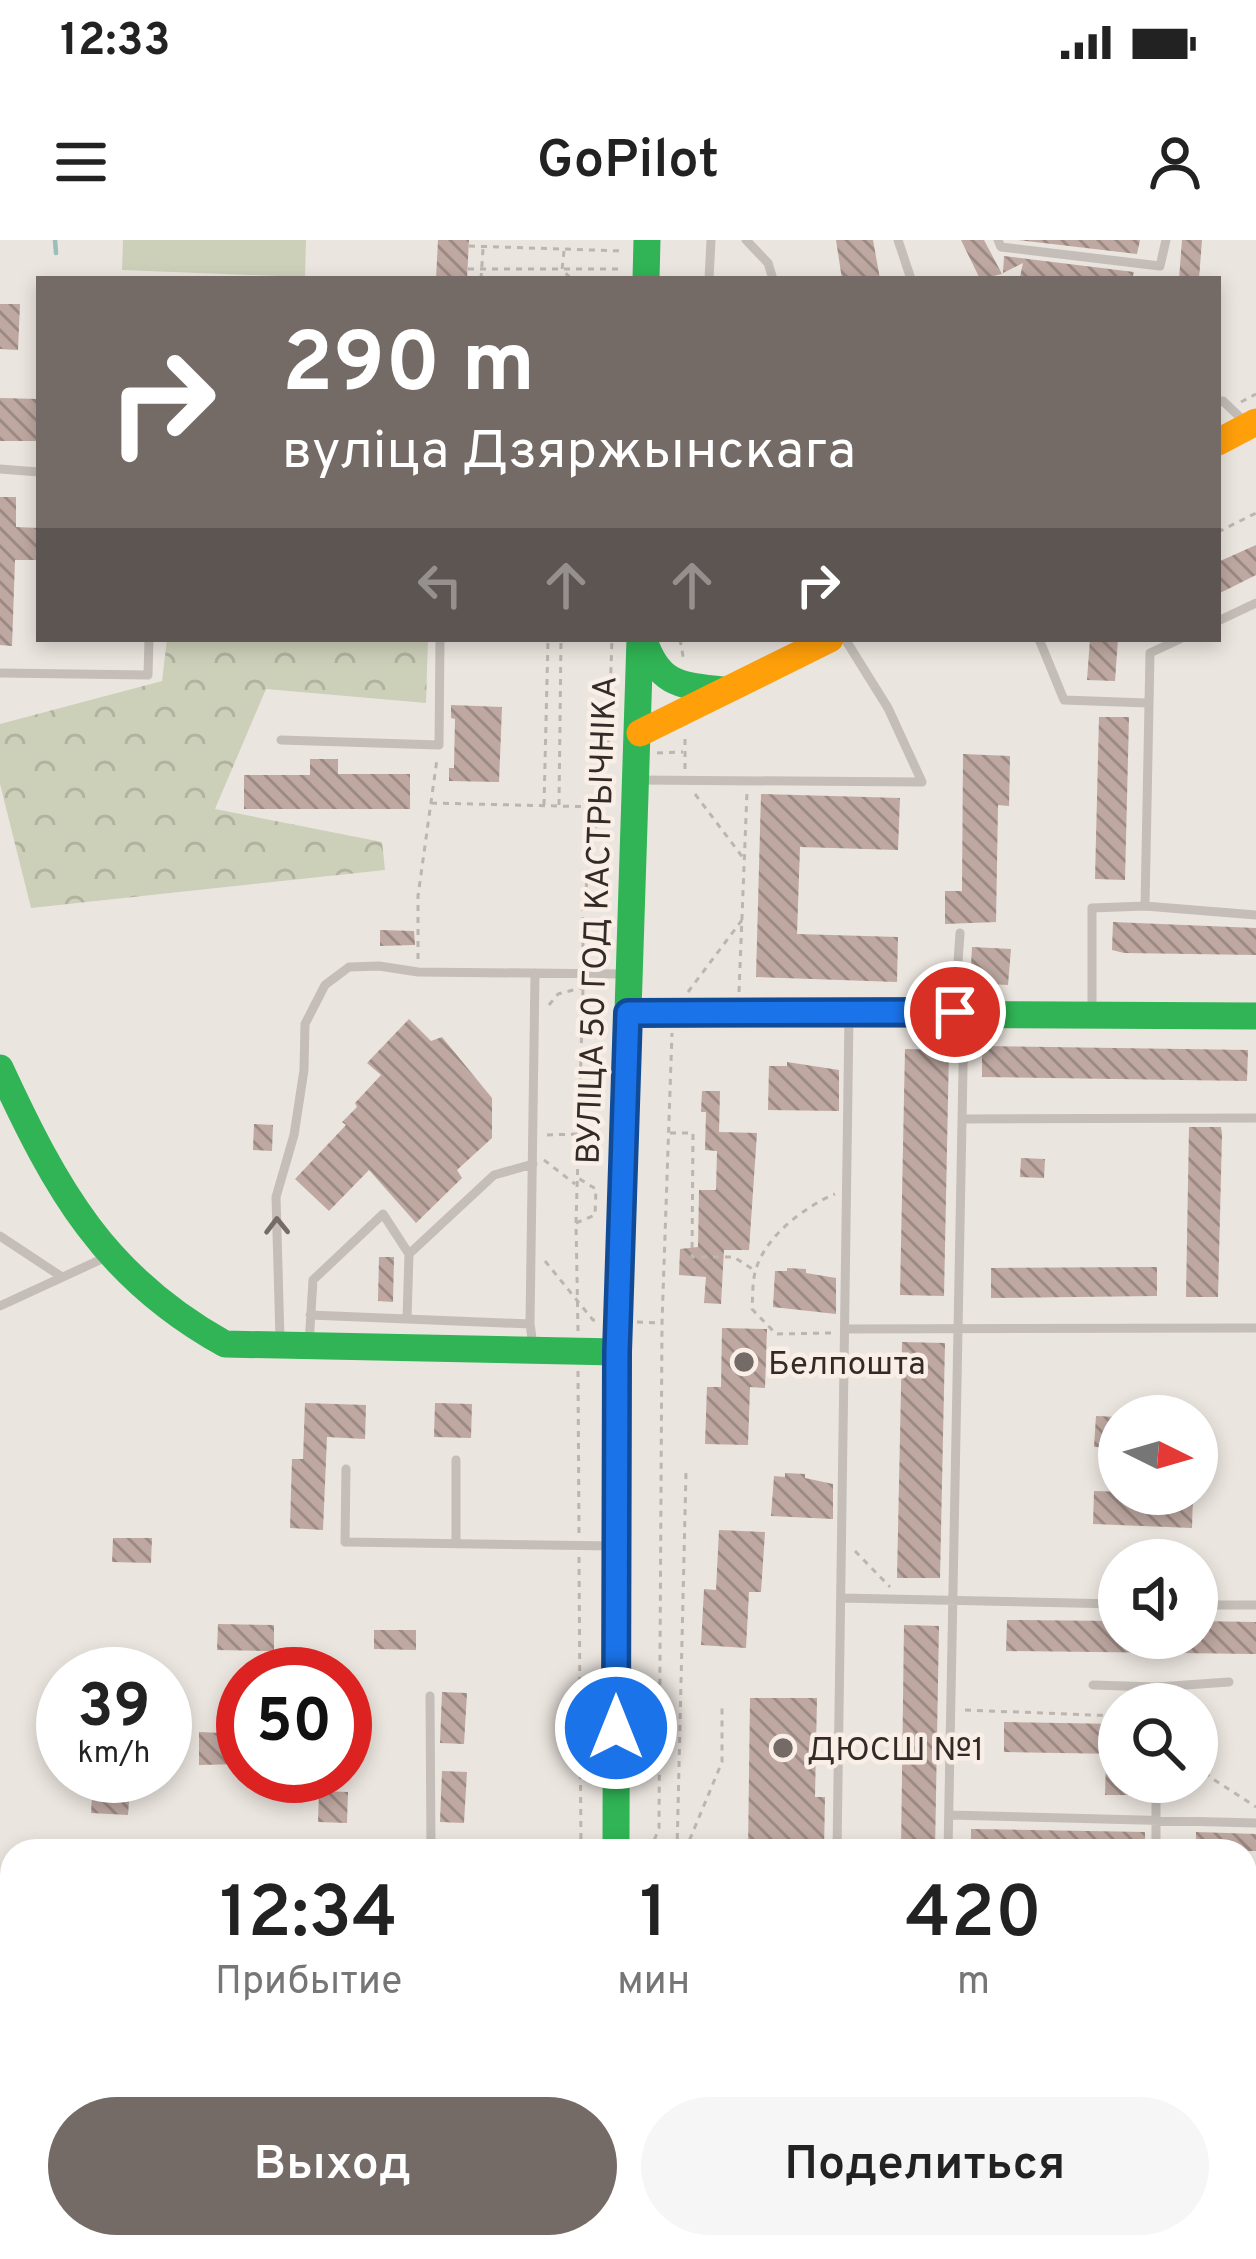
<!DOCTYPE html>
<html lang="ru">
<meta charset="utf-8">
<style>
:root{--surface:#fff;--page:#f6f6f6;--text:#222;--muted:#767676;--accent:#746b67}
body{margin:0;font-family:Overpass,sans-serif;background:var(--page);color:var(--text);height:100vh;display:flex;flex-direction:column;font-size:45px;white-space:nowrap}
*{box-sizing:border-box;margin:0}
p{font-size:39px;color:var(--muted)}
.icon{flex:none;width:66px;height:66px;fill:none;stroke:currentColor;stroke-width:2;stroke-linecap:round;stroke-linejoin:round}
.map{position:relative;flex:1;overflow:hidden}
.side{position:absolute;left:0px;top:1599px;width:1257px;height:420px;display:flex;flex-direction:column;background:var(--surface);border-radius:36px 36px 0 0;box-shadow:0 6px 18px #0003}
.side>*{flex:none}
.hud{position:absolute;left:36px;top:36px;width:1185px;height:366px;border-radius:0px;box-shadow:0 6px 18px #0003;background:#746b67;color:#fff;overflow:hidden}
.needle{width:78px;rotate:95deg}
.fabs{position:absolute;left:1098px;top:1155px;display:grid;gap:24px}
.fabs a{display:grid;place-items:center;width:120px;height:120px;border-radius:50%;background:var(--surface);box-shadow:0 6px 18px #0003;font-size:60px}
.speed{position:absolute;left:36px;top:1407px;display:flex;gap:24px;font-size:60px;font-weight:700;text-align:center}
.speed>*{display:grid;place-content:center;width:156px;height:156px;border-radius:50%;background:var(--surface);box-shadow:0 6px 18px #0003;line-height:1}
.speed small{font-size:30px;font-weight:400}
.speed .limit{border:18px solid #d22;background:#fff;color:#111}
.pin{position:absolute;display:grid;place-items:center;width:102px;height:102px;color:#fff;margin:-51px;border:6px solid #fff;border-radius:50%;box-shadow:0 3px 12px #0007}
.me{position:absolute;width:132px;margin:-66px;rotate:0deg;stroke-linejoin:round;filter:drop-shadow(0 0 9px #0008)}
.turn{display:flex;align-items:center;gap:42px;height:252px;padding:0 48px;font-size:54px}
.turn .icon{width:156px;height:156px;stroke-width:2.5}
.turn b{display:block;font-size:84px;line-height:102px}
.lanes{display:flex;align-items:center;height:114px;padding:0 48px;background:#0003;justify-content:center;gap:60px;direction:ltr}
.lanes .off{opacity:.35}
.eta{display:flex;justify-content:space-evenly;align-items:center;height:204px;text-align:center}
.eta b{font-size:72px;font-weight:600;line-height:84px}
.button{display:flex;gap:24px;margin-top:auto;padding:24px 48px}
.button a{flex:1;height:138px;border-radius:72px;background:var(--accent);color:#fff;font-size:48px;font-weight:600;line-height:138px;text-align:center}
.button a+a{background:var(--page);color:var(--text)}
.status{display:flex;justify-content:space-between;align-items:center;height:84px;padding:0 60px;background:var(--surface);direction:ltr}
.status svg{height:33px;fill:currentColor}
header{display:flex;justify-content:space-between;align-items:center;height:156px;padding:0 48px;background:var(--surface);font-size:54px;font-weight:600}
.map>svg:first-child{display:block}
</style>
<div class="status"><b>12:33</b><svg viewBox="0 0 49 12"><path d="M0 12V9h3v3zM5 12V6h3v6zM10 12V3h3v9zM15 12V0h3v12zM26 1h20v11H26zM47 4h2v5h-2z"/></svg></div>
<header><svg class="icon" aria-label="menu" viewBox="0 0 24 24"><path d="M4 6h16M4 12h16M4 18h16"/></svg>GoPilot<svg class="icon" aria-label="person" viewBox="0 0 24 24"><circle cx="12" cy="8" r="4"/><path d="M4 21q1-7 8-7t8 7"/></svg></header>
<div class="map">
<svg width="1256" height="2019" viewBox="0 0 1256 2019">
<defs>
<pattern id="park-crowns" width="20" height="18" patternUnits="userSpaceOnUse" patternTransform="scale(3)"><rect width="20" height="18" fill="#cdd0b9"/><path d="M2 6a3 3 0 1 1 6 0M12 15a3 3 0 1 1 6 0" fill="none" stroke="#b1b39f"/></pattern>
<pattern id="building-back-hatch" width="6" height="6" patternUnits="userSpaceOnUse" patternTransform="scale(3)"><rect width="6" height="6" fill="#bea8a1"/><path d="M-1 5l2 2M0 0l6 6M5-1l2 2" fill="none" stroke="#9b8983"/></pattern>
</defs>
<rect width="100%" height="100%" fill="#ebe5df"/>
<path fill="url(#park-crowns)" d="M167 399H428L426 463 266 449 215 569 382 602 385 630 31 668 0 544V484L162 441Z"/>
<path fill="#cdd0b9" d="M123 0H306L305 37 122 30Z"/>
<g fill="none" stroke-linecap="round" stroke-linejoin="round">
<path stroke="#9bbebb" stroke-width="4.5" d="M55 0 56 13"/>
</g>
<path fill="url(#building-back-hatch)" d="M438 0H469L467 39H436Z
M836 0H873L880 39H842Z
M961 0H984L1002 34 980 39Z
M1018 0H1140L1137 14Z
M1182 0H1202L1199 39H1179Z
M1004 16 1134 32 1132 39H1034L1020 37 1023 23 1003 33Z
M0 64H20L18 110 0 109Z
M0 158 39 159V201H0Z
M0 257H16V287L39 288V320H15L12 406 0 405Z
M1256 305V335L1218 354V322Z
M1090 399H1118L1115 441 1087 440Z
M451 465 502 467 499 542 449 541V528H454L455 479 451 478Z
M1099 477H1129L1125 640 1095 639Z
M963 514 1010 516 1009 566 998 565 996 682 945 684V651H962Z
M310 519H338V534H410V569H244V535H310Z
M761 554 900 558 898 610 800 607 797 694 898 697 897 742 756 737Z
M1113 682 1256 688V715L1124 713 1112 710Z
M380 690 414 691 415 705 380 706Z
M972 707 1011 709 1008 745 970 743Z
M409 779 431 801 442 797 492 858V898L457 930 462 938 416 983 369 930 329 971 295 939 346 885 342 882 357 867 355 863 381 835 367 823Z
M982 806 1248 810 1247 841 982 837Z
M905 809 949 810 944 1056 900 1055Z
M787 822 839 830V871L768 870 769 826H787Z
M702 851H720L719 892 757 893 749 1010H724L721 1064 704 1063 706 1037 679 1035 680 1009 698 1007 699 950H716L717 911 705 910 706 872H701Z
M254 884 273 885 272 911 253 910Z
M1189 887H1221L1222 894 1218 1057H1186Z
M1021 918 1045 919 1044 938 1020 937Z
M379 1017H394L393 1062 378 1061Z
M1157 1027V1056L991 1058V1028Z
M787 1028 806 1029V1033L836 1038V1074L773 1067 775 1031H787Z
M722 1088 767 1089 765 1148 750 1147 748 1205 705 1204 707 1147H721Z
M902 1102 945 1103 940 1338H897Z
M305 1163 366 1165 365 1199 327 1197 323 1290 290 1288 292 1219H303Z
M435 1163 472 1164 471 1198 434 1197Z
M1096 1176 1119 1177V1208L1094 1207Z
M785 1233 805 1234V1238L833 1244V1279L771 1276 774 1236 785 1237Z
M1094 1251 1193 1254 1192 1288 1093 1284Z
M719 1290 765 1292 761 1352H749L746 1408 701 1405 704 1349 716 1350Z
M113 1298H152L151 1323 112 1322Z
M1007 1380 1119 1381V1398H1197V1381L1256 1382V1414L1006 1411Z
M218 1384 274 1385V1411L217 1410Z
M904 1385 939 1386 935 1611H901Z
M374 1390H416V1410L374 1409Z
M442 1452 467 1453 464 1504 440 1503Z
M750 1458H817L815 1557H825L824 1611H748Z
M1004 1482 1118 1484V1514L1004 1512Z
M199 1492 243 1494V1524L199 1525Z
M1106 1519H1119V1542H1136V1555H1105Z
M442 1531 467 1532 464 1583 440 1582Z
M88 1536H131L128 1575 91 1573 92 1557H84Z
M319 1551 348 1552 347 1583 318 1582Z
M971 1589 1145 1592V1611H971Z
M1196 1592 1256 1594V1611H1196Z"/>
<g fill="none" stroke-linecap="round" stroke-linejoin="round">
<path stroke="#bdb5b0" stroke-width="3" stroke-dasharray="6 6" stroke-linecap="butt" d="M469 6 623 11
M564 11 562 30 572 39
M468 29H624
M481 39 483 9
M1241 162 1256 154
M1218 292 1256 273
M680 399 684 422
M657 513 683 512
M685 529V497
M695 554 744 619
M431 563 599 567
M544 565 548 399
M559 565 561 399
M418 719V656L437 519
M583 719V666L608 513 612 399
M688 752 742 680
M739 752 747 552
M549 765 558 754 581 748
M670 893H693L692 1017H734L754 1030
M547 895 578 894
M544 920 575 944
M576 983 595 975 596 949 578 938
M545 1021 593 1080H598
M637 1082 662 1083
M578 1091 576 983 583 747
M831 1093 776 1094 752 1069C753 1057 752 1041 756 1029 766 996 804 967 835 954
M578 1131 579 1295
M855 1311 890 1347
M579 1317 581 1611
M965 1470 1119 1476
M1197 1523 1210 1537 1256 1567
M650 1611 659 1588 662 1083 672 793
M677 1611 686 1232
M685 1611 722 1522V1465
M1245 1643H1256
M574 2019V2007
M636 2019V2007"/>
<path stroke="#c4bdb8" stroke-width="9" d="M746 0 768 23 773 39
M898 0 911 39
M998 0 1001 7 1160 26 1166 0
M709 39 711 0
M1218 163 1223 161 1245 182
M0 229 39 232
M1218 381 1256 363
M1039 399 1064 460 1147 463
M0 433 148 435 149 399
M281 500 439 505 440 399
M638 540 922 542 888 468 845 399
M1145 666 1150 413 1180 399
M955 766 960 693
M1092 771V668L1145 666 1256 675
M963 879 1256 878
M0 996 62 1037
M0 1066 104 1018
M310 1075 530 1084
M407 1079 409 1014
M845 1089 1256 1088
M280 1099 276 957 294 895 304 830 305 784 325 745 349 727 379 726 418 732 624 734
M309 1104 313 1040 383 974 409 1014 494 935 533 924
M533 1105 530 1084 535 733
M346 1229 345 1302 615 1306
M456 1301V1220
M841 1358 1119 1364
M1197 1365H1256
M1093 1445 1157 1447 1229 1442
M430 1456 431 1611
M949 1575 1256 1583
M837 1611 849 777
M948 1611 964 777
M1156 1611V1542
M1247 1949 1256 1935
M160 2007 161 2019
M949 2007V2019
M1087 2007 1088 2019
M279 2019V2007
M379 2019 380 2007
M771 2019 800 2007"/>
<path stroke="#c4bdb8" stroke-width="18" d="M1245 1829 1256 1830"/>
<path stroke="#30b455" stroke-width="27" d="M646 39 647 0
M644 400C659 445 680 445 722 450
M628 773 1256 776
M0 828C56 949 104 1037 225 1104L617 1112
M616 1611 617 1112 640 399
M1245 1680H1256"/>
<path stroke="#ff9f0a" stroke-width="27" d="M1218 202 1256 182
M640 493 830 399
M0 1658H12"/>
<path stroke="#e5322d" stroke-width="27" d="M610 2007V2019"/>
</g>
<defs><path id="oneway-chevron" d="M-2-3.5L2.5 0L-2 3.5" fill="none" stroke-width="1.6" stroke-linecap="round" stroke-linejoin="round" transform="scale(3)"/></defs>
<use stroke="#756c68" href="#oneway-chevron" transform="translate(277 986) rotate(-91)"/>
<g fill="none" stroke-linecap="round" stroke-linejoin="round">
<g stroke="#114b97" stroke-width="30">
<path id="route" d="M616 1488 617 1112 628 773 955 772"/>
</g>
<use href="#route" stroke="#1a73e8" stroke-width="21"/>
</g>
<g fill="#746b67" stroke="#f9efe6" stroke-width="4.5">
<circle cx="744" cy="1122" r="12"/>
<circle cx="783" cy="1508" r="12"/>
</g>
<g text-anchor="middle" stroke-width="9" stroke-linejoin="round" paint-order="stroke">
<g font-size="33" fill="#342a27" stroke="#f9efe6">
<text transform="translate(595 680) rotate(-88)" y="12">ВУЛІЦА 50 ГОД КАСТРЫЧНІКА</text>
</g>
<g font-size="33" fill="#342a27" stroke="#f9efe6" text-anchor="start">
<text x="768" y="1134">Белпошта</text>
<text x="807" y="1520">ДЮСШ №1</text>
</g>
</g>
</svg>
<div class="fabs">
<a><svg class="needle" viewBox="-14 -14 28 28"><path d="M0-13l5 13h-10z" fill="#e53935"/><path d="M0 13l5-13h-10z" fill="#767676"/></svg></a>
<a><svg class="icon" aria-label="sound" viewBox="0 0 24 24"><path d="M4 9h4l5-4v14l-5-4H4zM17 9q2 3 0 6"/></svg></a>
<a><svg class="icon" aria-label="search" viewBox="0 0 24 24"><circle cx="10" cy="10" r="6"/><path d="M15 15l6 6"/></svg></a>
</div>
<div class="speed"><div>39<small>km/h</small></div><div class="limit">50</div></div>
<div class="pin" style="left:955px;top:772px;background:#d93025"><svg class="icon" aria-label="arrive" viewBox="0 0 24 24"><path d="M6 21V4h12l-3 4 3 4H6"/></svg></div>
<svg class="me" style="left:616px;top:1488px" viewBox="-20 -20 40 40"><circle r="17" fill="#1a73e8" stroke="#fff" stroke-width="3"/><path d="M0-11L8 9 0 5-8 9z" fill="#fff"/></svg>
<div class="hud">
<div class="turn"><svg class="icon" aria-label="right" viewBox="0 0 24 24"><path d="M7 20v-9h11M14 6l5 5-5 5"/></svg><div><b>290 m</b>вуліца Дзяржынскага</div></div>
<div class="lanes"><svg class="icon off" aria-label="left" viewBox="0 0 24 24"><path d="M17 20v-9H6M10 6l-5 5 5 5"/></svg><svg class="icon off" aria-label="ahead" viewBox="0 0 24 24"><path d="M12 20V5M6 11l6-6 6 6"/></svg><svg class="icon off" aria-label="ahead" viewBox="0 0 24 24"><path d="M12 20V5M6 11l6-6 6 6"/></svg><svg class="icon" aria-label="right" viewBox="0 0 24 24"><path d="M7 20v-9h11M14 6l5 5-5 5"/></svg></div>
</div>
<section class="side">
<div class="eta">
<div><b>12:34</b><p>Прибытие</p></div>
<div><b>1</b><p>мин</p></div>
<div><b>420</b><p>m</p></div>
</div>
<div class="button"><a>Выход</a><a>Поделиться</a></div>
</section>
</div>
